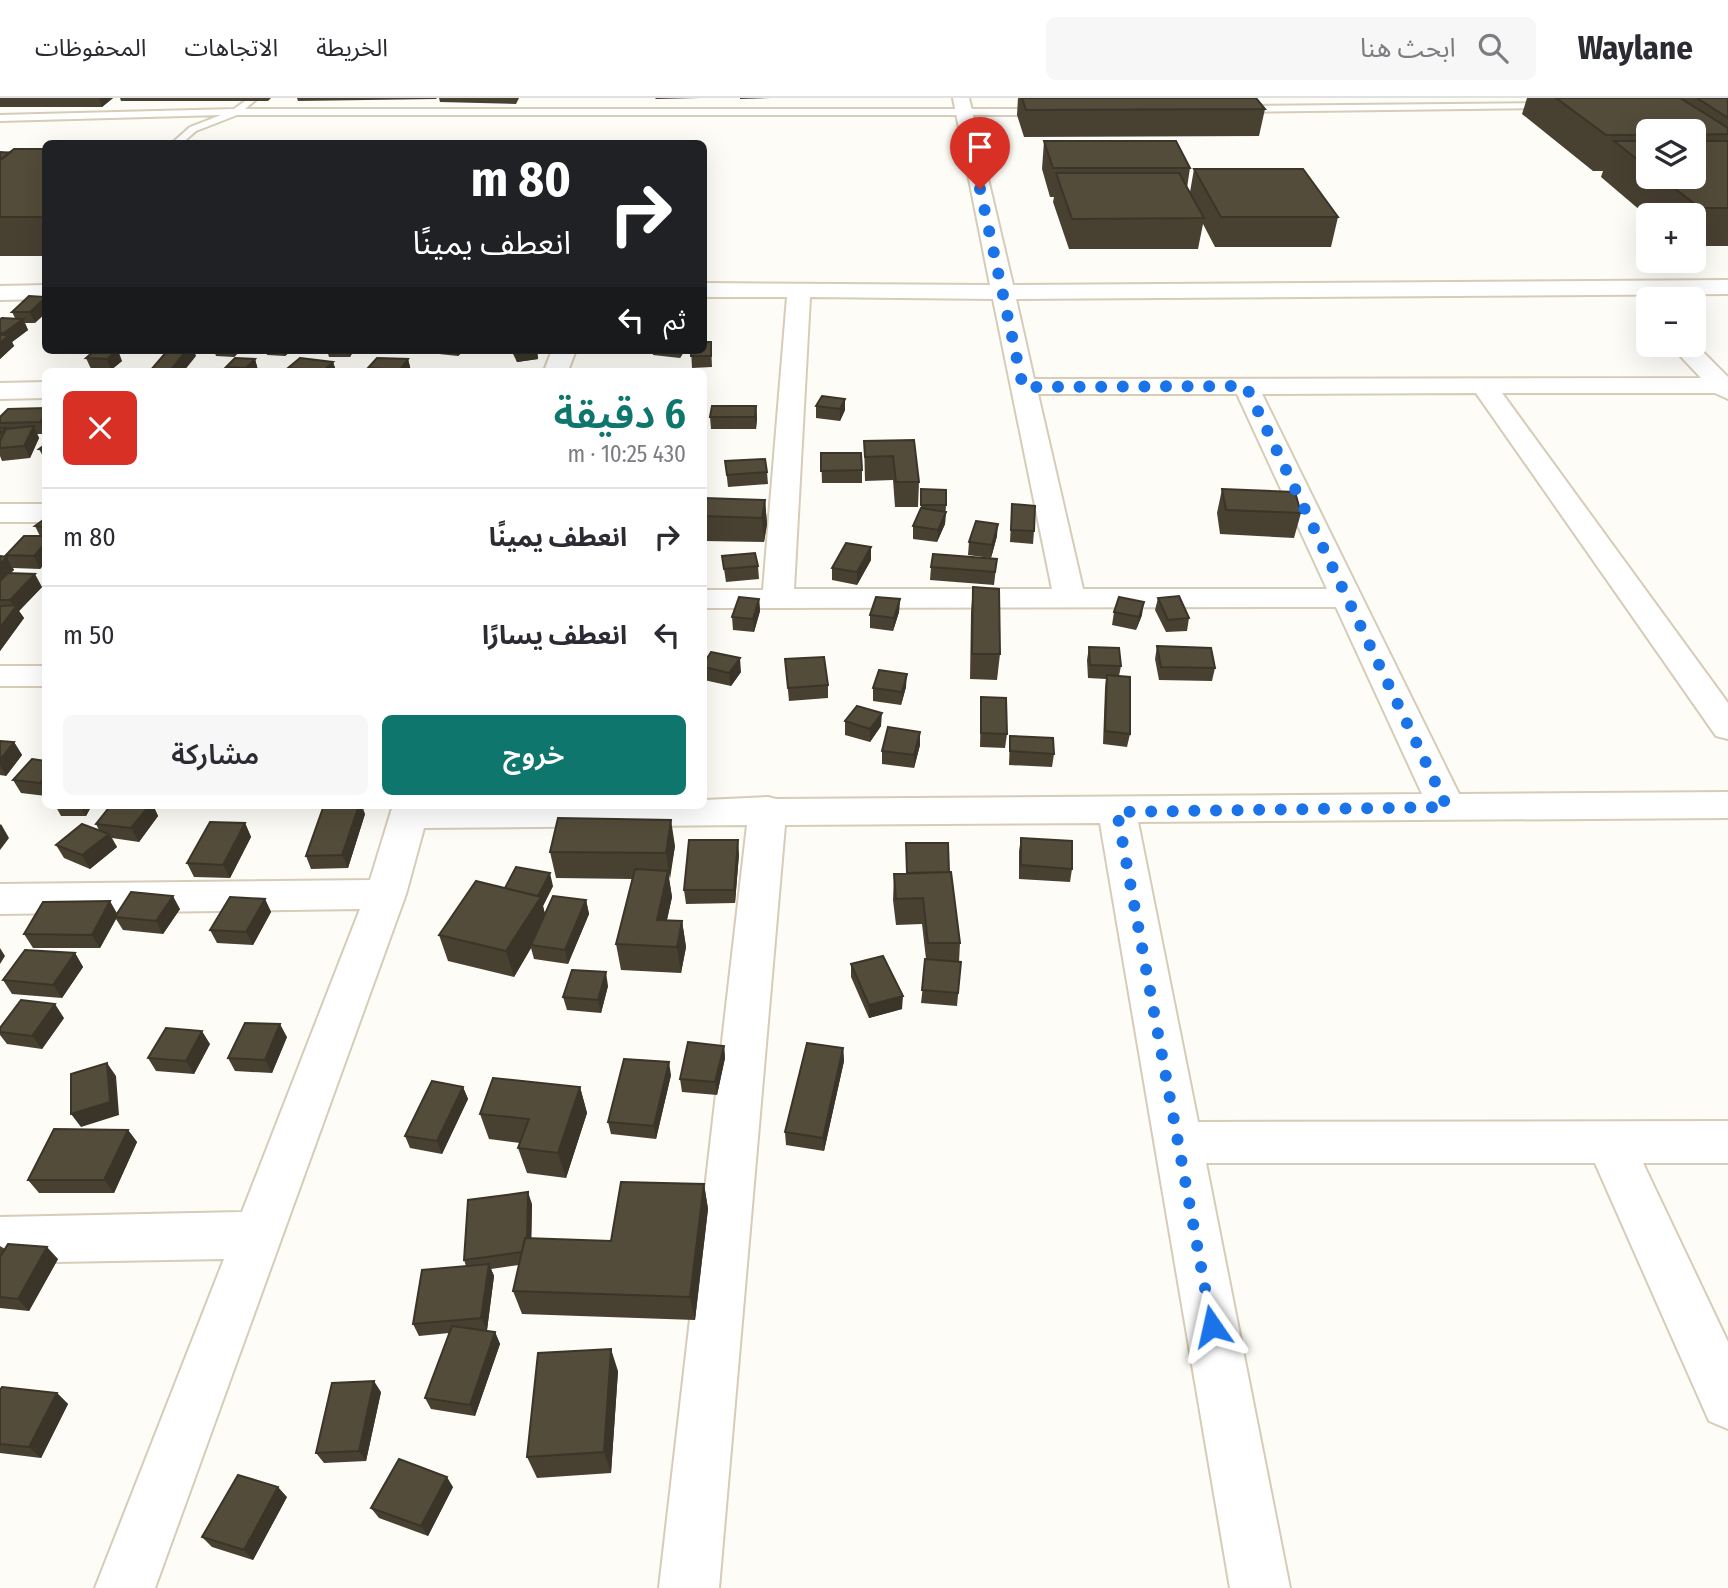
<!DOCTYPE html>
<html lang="ar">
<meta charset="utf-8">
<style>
:root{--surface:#fff;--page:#f7f7f7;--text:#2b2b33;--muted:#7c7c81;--line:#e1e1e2;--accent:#0f766e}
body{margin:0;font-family:"Fira Sans Condensed","Noto Sans Arabic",sans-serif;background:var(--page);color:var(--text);direction:rtl;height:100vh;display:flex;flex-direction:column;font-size:26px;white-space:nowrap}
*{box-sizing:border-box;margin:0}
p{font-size:23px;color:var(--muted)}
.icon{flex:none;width:38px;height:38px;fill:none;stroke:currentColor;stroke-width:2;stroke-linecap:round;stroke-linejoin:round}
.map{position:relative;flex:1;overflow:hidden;direction:ltr}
.side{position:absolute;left:42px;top:270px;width:665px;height:441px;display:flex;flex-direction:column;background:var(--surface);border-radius:10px;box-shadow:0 7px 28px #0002;direction:rtl}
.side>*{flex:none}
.banner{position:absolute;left:42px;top:42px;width:665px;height:214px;border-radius:10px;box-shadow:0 7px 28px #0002;direction:rtl;background:#202124;color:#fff;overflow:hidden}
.buttons{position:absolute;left:1636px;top:21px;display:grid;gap:14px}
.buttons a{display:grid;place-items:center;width:70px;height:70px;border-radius:10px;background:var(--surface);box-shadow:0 7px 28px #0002;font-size:35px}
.pin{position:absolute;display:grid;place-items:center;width:60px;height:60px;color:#fff;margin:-72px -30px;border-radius:50% 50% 50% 0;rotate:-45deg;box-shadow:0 0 7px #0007}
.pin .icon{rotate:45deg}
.me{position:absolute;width:77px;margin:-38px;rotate:349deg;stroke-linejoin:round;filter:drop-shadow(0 0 5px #0008)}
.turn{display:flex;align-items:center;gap:24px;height:147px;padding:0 21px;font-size:32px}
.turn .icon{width:91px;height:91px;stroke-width:2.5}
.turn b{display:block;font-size:49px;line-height:60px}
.then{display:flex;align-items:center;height:66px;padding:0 21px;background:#0003;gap:14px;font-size:26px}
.round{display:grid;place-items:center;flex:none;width:74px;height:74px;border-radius:10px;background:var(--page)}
.head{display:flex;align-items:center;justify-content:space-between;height:119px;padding:0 21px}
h1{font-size:42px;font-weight:600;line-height:52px;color:var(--accent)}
.button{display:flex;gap:14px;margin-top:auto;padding:14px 21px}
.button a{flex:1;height:80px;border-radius:10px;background:var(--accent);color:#fff;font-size:28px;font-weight:600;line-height:80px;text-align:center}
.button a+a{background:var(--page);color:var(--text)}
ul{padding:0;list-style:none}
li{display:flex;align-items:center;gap:21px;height:98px;padding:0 21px;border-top:2px solid var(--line)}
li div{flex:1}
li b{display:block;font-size:26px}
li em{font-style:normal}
header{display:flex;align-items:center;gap:42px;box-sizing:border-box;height:98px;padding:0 35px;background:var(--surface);border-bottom:2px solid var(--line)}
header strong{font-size:33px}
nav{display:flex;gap:38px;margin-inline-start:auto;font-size:24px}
.search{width:490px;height:63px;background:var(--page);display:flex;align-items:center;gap:18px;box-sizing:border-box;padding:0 24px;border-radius:10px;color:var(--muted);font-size:26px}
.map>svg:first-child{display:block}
</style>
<header>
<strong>Waylane</strong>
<div class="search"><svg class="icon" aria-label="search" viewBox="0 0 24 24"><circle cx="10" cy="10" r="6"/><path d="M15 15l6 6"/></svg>ابحث هنا</div>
<nav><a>الخريطة</a><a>الاتجاهات</a><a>المحفوظات</a></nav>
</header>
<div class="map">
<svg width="1728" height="1490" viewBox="0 0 1728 1490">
<rect width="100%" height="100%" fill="#fefcf7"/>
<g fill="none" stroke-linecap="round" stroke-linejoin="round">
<g stroke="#d6ccb7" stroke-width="4">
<path id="service" d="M249 0H258L245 11H1041L1045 14 1041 17H237L196 33 181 46H171L190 29 221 17 0 23V17L234 11Z
M1548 5 1551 10 1239 14 1235 11 1239 8Z"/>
</g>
<g stroke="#d6ccb7" stroke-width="4">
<path id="minor" d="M953 0H969L1013 187 1728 182V196L1016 201 1034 281 1701 280 1670 247 1694 245 1728 279V301L1715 295H1502L1728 605V641L1716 638 1476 295 1262 296 1459 696 1728 694V720L1138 724 1198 1024 1728 1023V1065H1643L1728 1244V1331L1709 1323 1595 1065H1206L1290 1490H1230L1100 725 785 727 719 1490H659L747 727 424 730 406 796 155 1490H95L224 1161 0 1165V1119L242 1114 360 811 0 816V786L370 782 393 707H704V702L768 699 776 701 1422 696 1336 509 704 510V492H763L787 199H704V185L990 187ZM810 199 993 201 1052 491H794ZM1038 296H1237L1327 491H1083Z
M46 187V201L0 202V188Z
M552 252H576L568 273H544Z
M46 284V300L0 301V285Z
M0 406H46V424H0Z
M0 568H46V588H0Z"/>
</g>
<use href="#service" fill="#fff" fill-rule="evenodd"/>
<use href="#minor" fill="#fff" fill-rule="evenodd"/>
</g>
<path fill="#484132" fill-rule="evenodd" d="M0 0H113L102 9H0Z
M120 0H271L268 3H121Z
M297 0H437L436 1 298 3Z
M439 0H519L516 6 440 4Z
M655 0H700L656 1Z
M740 0H771L740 1Z
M1018 0H1256L1265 11 1259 38 1024 39 1017 17Z
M1527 0H1728V148H1694V117H1648V119L1601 79 1603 73H1593L1522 16ZM1648 33H1694V79H1648Z
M1044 43 1190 70 1187 90 1190 94 1194 71 1338 119 1331 149H1215L1203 126 1198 151H1069L1053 104 1054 99H1050L1042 71Z
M46 51V158H0V54Z
M29 198 35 225H25L28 232 12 244 14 248 0 261V221L15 220 12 214Z
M711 244 712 269 692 270 691 252Z
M95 252 122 263 111 272 91 271 86 260Z
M214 252H241L234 259 216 258Z
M266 252H292L285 258 267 257Z
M327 252H354L350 259H329Z
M438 252H465L458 258 439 256Z
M511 252H537L538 261 517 264Z
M597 252H620L618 255Z
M652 252H685L680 260 653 257Z
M255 261 258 273H227L226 269Z
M408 261 411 273H369L368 270Z
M333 264 336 273H289L288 270Z
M822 298 845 312 840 323 816 320V308Z
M756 308 757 320 756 331H711L710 319Z
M46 310V345L43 339 44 336H37L39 340 30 360 2 363 0 358V319Z
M914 342 919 384 918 409H895L893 382 865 383 864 343Z
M46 346V364L39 351Z
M821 355 862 372V385H822Z
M725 363 767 374 768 386 728 389Z
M921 391 946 407 945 426 937 444 913 441V428L921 411Z
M1222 391 1301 415 1294 440 1220 436 1217 415Z
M704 400 765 402 767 426 764 444 704 443Z
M1012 406 1034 433 1033 446 1010 444Z
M46 420V464L40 471 13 470 6 457 40 438 35 428Z
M997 438 991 460 968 457 969 444Z
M0 458 7 459 14 472 10 475 42 489 19 513 24 520 0 553Z
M722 458 758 468 759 481 726 484Z
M997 461 994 487 930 482 931 469Z
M871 462 857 487 832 482V470Z
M973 489 1000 556 997 582 970 581 971 515Z
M1158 500 1189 520 1187 533 1166 534 1155 512Z
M759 501 760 513 754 534 733 532 732 519Z
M900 501 899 514 893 533 870 530V517Z
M1114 514 1142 517 1136 532 1112 527Z
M1157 548 1215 570 1212 583 1159 582 1155 561Z
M1089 549 1121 568 1119 578 1130 636 1127 649 1103 646 1105 590 1106 581 1088 580 1087 562Z
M785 561 828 587V600L789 603Z
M704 565 741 574 731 588 704 582Z
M906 589 901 607 873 603V590Z
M981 599 1007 636 1005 650 980 649Z
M845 623 881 628 870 644 845 637Z
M920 634V647L914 670 882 666V653Z
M1010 638 1054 656 1052 669 1009 667Z
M0 643 14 644 22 657 6 678 0 677Z
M46 663V698L21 695 13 682Z
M55 707H92L86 718H61Z
M111 707H153L158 718 139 744 112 740 117 749 90 771 64 760 56 747 99 732 96 726Z
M365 716 348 770 311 771 306 758Z
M245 725 251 739 230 780 194 779 187 765Z
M1021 740 1072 771 1070 784 1019 781V753Z
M906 745 949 774 960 845 959 864H961L957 908 921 905 926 861 922 826 896 827 893 802 894 776 906 775Z
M675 748 669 781 672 799 667 822 682 823 686 849 681 875 621 872 616 846 632 781 556 780 550 754Z
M739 756 735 805 686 806 684 792Z
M553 788 543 808 545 816 586 802 589 816 568 866 534 861 531 850 514 879 448 863 439 837 505 790Z
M265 801 271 814 253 847 217 845 210 832Z
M180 811 163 836 123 832 116 821 100 850H33L24 836 117 815Z
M75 855 83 869 62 900 12 896 3 882Z
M851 866 902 911 869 920 851 879Z
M608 888 601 915 567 912 563 899Z
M64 920 42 951 7 946 0 937V930Z
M287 939 272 975 235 973 228 960Z
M210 946 194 976 156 973 148 960Z
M724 948 725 960 717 997 682 994 680 981Z
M843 950 844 963 824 1053 786 1047 785 1034Z
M671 977 656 1041 611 1036 608 1024Z
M463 989 468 1001 442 1056 410 1050 405 1038Z
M580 989 587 1015 566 1080 527 1075 518 1050 520 1045 489 1041 480 1016Z
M128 1032 137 1044 114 1095H39L28 1082Z
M704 1086 708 1111 695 1222 522 1216 513 1193 519 1167 491 1171 494 1178 487 1232H481L495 1234 500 1246 475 1318 431 1311 425 1300 449 1235 419 1238 413 1226 466 1168 464 1162 532 1106 531 1140 611 1143Z
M0 1148 5 1151 58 1161 29 1213 0 1210Z
M618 1273 611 1375 537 1380 527 1359Z
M0 1292 57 1295 68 1306 41 1360 0 1355Z
M381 1294 366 1363 324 1365 316 1355Z
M453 1389 428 1438 379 1420 371 1410Z
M287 1399 253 1462 212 1449 202 1439Z"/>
<path fill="#3b3529" d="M99 0H113L102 9Z
M46 199V215L35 225 30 214Z
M23 221 28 232 12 244 14 248 0 261V245L6 239 4 235Z
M117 252H118L122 263 111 272 107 261Z
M187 252H194L196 258 184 273H170Z
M232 252H241L234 259Z
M283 252H292L285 258Z
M348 252H354L350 259Z
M457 252H465L458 258Z
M520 252H537L538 261 517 264 514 253Z
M679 252H685L680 260Z
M255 261 258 272 247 273 246 270Z
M408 261 411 273H400V272Z
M333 264 336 273H323Z
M845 301V312L840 323V311Z
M756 308 757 320 756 331 755 319Z
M46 316 45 336 40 324Z
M34 328 39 340 30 360 24 348Z
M765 402 767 426 764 444 762 420Z
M946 414 945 426 937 444 938 432Z
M998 426 997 438 991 460 992 447Z
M46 444V464L40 471 34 458Z
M871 449V462L857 487V474Z
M7 459 14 472 0 485V466Z
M35 476 42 489 19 513 24 520 0 553V530L14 511 10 502Z
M759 501 760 513 754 534 753 521Z
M900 501 899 514 893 533 894 520Z
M1144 504 1142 517 1136 532 1139 519Z
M740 560 741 574 731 588 729 575Z
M907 576 906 589 901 607 902 594Z
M882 615 881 628 870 644V631Z
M920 634V647L914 670V657Z
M14 644 22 657 6 678 0 667V662Z
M46 679V695L40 685Z
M79 707H92L86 718Z
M150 707H153L158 718 139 744 131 730Z
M359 707H362L365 716 348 770 342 757Z
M671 722 675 748 670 781 666 755Z
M245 725 251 739 230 780 223 767Z
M1 726 9 740 0 752V727Z
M109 736 117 749 90 771 82 757Z
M738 742 739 756 735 805 734 792Z
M668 773 672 799 661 848 657 822Z
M550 775 553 788 543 808 547 825 531 847V850L514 879 506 853Z
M173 798 180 811 163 836 156 823Z
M265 801 271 814 253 847 246 834Z
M586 802 589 816 568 866 565 852Z
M110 803 118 817 115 819 116 821 100 850 92 837Z
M682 823 686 849 681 875 677 849Z
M0 850 5 858 0 866Z
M75 855 83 869 62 900 53 887Z
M606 874 608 888 601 915 598 902Z
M903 898 902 911 869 920V907Z
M55 906 64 920 42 951 32 938Z
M280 926 287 939 272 975 265 962Z
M202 933 210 946 194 976 186 963Z
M724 948 725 960 717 997 715 984Z
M843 950 844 963 824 1053 823 1040Z
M669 964 671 977 656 1041 654 1028Z
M107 965 116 978 119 1017 81 1029 71 1016Z
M463 989 468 1001 442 1056 437 1043Z
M580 989 587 1015 566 1080 558 1055Z
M128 1032 137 1044 114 1095 104 1082Z
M704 1086 708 1111 695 1222 690 1199Z
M528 1094 532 1106 531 1165 527 1153Z
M47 1149 58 1161 29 1213 18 1201Z
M489 1166 494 1178 487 1232 481 1220Z
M495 1234 500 1246 475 1318 470 1307Z
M611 1251 618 1273 611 1375 604 1354Z
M374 1283 381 1294 366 1363 359 1353Z
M57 1295 68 1306 41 1360 29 1349Z
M447 1379 453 1389 428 1438 421 1428Z
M278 1389 287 1399 253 1462 244 1452Z"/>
<path fill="#544c3a" stroke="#3b3529" stroke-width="2" d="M1022 0H1256L1265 11 1026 12Z
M1556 0H1680L1728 30V36L1694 37V33H1648V37H1606Z
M1697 0H1728V20Z
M1044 43H1176L1190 70H1053Z
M1614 43H1648V70Z
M1694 43H1728V110H1700L1660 79H1694Z
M14 51H46V119H0V62Z
M0 54 10 55 0 62Z
M1194 71H1303L1338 119H1221Z
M1056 75H1179L1204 120 1072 121Z
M29 198 46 199 30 214H12Z
M2 220 23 221 4 235H0V221Z
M0 237H9L0 245Z
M704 244H711V258H691V252H704Z
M95 252H117L107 261 86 260Z
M168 252H187L170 273H150Z
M235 260 255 261 246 270 226 269Z
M300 260 333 264 323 273 288 270Z
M377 260 408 261 400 272 368 270Z
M822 298 845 301 840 311 816 308Z
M712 308H756L755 319H710Z
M46 310V316L40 324 0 325V319L8 311Z
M34 328 24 348 0 350V343L6 331Z
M0 330H6L0 336Z
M914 342 919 384H896L893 358 865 359 864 343Z
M46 346V352L39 351Z
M821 355H861L862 372 821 373Z
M765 361 767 374 727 377 725 363Z
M921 391 946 392V407H921Z
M1222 391 1295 394 1301 415 1226 412Z
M704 400 765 402 762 420 704 418Z
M1012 406 1035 408 1034 433 1011 432Z
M921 410 946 414 938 432 913 428Z
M46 420V429L35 428Z
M976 423 998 426 992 447 969 444Z
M24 438H46V444L34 458 6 457Z
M846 445 871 449 857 474 832 470Z
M755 455 758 468 724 471 722 458Z
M933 456 997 461 995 474 931 469Z
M0 458 7 459 0 466Z
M8 475 35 476 10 502H0V483Z
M973 489 999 491 1000 556H972Z
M1179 498 1189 520 1168 522 1158 500Z
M739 499 759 501 753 521 732 519Z
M876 499 900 501 894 520 870 517Z
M1119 499 1144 504 1139 519 1114 514Z
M17 507 0 530V508Z
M1157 548 1211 550 1215 570 1161 569Z
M1089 549 1119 550 1121 568 1090 567Z
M711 554 740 560 729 575 704 569V565Z
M824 559 828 587 788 590 785 561Z
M879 572 907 576 902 594 873 590Z
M1107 577 1130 579V636L1105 633Z
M981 599 1006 600 1007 636 981 635Z
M857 608 882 615 870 631 845 623Z
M888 629 920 634 914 657 882 653Z
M1010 638 1053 640 1054 656 1010 653Z
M0 643 14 644 0 662Z
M32 661 46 663V679L40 685 13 682Z
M111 707H150L131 730 96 726Z
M324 707H359L342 757 306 758Z
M558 720 671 722 666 755 550 754Z
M210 724 245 725 223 767 187 765Z
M82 726 109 736 82 757 56 747Z
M1021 740 1072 743V771L1021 767Z
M689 742H738L734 792H684Z
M906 745H948L949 774 907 775Z
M516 769 550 775 538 798 505 790Z
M635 771 668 773 657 822 682 823 677 849 616 846Z
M951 774 960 845H928L923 800 896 801 894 776Z
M476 783 541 799 506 853 439 837Z
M131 794 173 798 156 823 115 819Z
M553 798 586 802 565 852 531 847Z
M230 799 265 801 246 834 210 832Z
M110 803 92 837 24 836 43 804Z
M25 852 75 855 53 887 3 882Z
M883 858 903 898 869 907 851 866Z
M925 861 961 864 958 895 922 892Z
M572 872 606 874 598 902 563 899Z
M21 902 55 906 32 938 0 934V930Z
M245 925 280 926 265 962 228 960Z
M166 930 202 933 186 963 148 960Z
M688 944 724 948 715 984 680 981Z
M807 945 843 950 823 1040 785 1034Z
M624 961 669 964 654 1028 608 1024Z
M107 965 110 1004 71 1016V976Z
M493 980 580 989 558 1055 518 1050 529 1021 480 1016Z
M432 983 463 989 437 1043 405 1038Z
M54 1031 128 1032 104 1082H28Z
M621 1084 704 1086 690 1199 513 1193 525 1140 611 1143Z
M528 1094 527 1140H525L522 1154 464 1162 468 1102Z
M8 1146 47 1149 18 1201 0 1199V1159Z
M489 1166 481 1220 413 1226 422 1172Z
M452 1228 495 1234 470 1307 425 1300Z
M611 1251 604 1354 527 1359 538 1255Z
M374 1283 359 1353 316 1355 332 1285Z
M2 1289 57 1295 29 1349 0 1346V1292Z
M399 1361 447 1379 421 1428 371 1410Z
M238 1377 278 1389 244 1452 202 1439Z"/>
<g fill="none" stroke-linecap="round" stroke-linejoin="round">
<path stroke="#1a73e8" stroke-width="12" stroke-dasharray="0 21.6" d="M980 91 1023 289 1246 288 1447 709 1117 714 1212 1228"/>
</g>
</svg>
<div class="buttons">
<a><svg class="icon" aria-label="layers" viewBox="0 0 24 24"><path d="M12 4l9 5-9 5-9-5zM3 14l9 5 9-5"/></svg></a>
<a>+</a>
<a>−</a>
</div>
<div class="pin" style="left:980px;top:91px;background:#d93025"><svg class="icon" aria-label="arrive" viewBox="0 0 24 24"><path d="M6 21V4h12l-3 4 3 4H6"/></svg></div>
<svg class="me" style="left:1212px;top:1228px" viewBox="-20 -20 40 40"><path d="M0-17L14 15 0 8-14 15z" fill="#1a73e8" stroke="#fff" stroke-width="4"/></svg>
<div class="banner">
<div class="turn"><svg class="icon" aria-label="right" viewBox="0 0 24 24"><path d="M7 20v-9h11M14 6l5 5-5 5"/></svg><div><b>80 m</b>انعطف يمينًا</div></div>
<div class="then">ثم<svg class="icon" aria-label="left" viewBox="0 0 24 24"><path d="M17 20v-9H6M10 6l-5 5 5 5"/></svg></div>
</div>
<section class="side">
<div class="head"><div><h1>6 دقيقة</h1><p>430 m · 10:25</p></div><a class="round" style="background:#d93025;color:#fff"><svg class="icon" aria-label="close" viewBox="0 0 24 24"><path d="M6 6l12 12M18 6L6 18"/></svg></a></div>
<ul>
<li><svg class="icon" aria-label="right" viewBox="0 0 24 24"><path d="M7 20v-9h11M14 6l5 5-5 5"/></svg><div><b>انعطف يمينًا</b></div><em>80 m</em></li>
<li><svg class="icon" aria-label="left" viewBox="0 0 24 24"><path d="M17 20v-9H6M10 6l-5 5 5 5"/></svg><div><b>انعطف يسارًا</b></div><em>50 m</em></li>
</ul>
<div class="button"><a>خروج</a><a>مشاركة</a></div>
</section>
</div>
